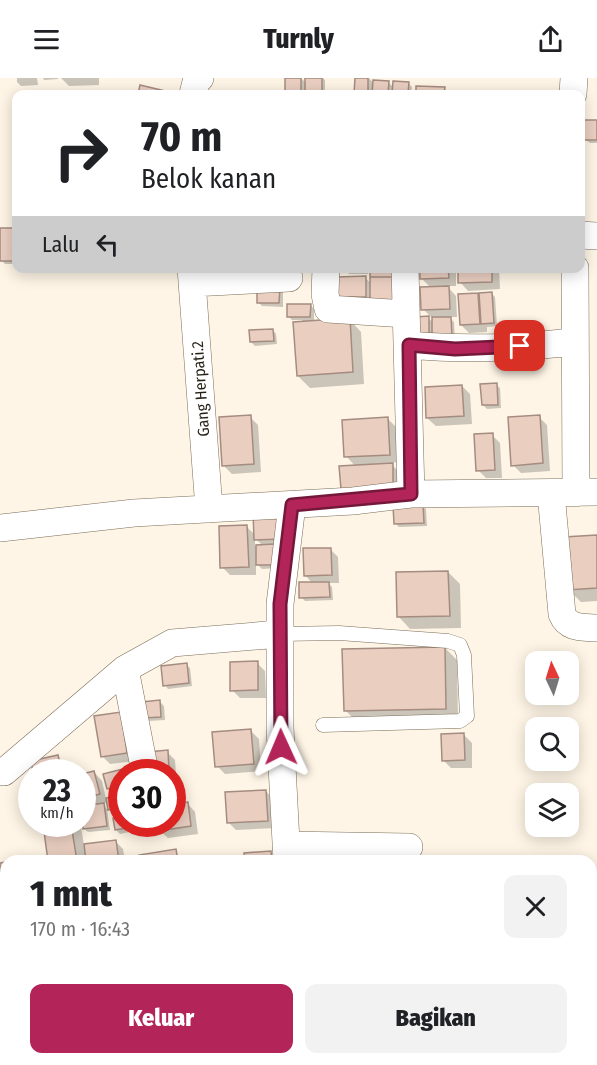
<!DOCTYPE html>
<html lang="id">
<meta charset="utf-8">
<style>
:root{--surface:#fff;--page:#f2f2f2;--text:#202124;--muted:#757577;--accent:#b32559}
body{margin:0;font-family:"Fira Sans Condensed",sans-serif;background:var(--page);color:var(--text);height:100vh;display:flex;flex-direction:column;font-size:22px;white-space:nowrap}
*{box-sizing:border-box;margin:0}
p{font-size:20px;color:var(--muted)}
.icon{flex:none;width:33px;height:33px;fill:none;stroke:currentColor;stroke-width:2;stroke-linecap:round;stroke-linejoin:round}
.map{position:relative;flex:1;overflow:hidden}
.details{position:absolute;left:0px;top:777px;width:597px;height:210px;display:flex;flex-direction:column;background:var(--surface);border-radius:18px 18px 0 0;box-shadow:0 3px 15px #0003}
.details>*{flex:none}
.guide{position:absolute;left:12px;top:12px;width:573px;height:183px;border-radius:12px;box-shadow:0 3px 15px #0003;background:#fff;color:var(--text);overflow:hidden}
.needle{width:39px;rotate:356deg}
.tools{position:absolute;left:525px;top:573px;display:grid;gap:12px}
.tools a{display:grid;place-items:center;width:54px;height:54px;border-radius:12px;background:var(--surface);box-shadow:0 3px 15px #0003;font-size:30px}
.speed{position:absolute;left:18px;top:681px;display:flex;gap:12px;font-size:30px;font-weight:700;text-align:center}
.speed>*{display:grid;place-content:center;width:78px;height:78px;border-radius:50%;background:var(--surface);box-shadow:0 3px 15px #0003;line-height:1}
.speed small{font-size:15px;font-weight:400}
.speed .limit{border:9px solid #d22;background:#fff;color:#111}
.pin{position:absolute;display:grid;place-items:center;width:51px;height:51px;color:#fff;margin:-26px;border-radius:12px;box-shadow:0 3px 9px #0006}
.me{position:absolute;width:66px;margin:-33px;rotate:359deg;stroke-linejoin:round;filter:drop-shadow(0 0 4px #0008)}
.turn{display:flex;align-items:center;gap:21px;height:126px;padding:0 30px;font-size:27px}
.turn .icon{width:78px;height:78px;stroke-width:2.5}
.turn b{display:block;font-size:42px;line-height:51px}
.then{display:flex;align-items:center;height:57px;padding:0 30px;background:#0003;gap:12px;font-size:22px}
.round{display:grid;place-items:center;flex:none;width:63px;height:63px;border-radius:12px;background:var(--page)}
.headline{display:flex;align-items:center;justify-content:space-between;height:102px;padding:0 30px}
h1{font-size:36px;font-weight:800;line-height:45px}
.primary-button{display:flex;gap:12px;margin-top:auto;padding:12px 30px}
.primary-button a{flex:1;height:69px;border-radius:12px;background:var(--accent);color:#fff;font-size:24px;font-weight:800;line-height:69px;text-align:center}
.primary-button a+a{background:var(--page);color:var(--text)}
header{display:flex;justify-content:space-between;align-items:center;height:78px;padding:0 30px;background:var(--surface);font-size:27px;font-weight:800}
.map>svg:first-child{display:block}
</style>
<header><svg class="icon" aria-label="menu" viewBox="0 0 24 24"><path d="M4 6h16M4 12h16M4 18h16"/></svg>Turnly<svg class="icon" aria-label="share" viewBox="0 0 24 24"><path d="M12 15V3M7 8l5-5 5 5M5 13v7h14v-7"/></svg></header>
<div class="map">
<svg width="597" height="987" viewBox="0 0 597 987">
<rect width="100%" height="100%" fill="#fef5e6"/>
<path fill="#0003" fill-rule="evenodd" d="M17 0H37L38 7 21 8 17 4Z
M43 0H58V1L44 2Z
M61 0H99V7L69 8Z
M286 0H301L306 5V0H323L325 2V16H306L304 14V16H286Z
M357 0H369L374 6 388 4 394 10 408 5 412 9 411 16H356Z
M417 9 444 10 450 16H417Z
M597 44V65H590L586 62Z
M12 152 16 156V186H5L1 182Z
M346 190H368V196H349Z
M421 190H456V208H447L456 218 457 239H449L454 244 455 262 421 264 428 240 434 245 433 239H431L423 231 431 210 422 201Z
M459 190H499L500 211 468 213 460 204Z
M366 200 371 206 408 229 339 219Z
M259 208 283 213V229L262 228 258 224Z
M491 215 495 219 497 248 487 249V254L469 255 461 247 477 217 481 220Z
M310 227 314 231V244L349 241 361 254 364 306 310 310 298 298 302 242H292L288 238Z
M273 252 276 256 277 266 255 268 251 264Z
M496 307 500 310 501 330 487 331 483 327Z
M462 308 470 316 472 346 436 348 427 340Z
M250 339 258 347 261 394 232 396 223 387Z
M539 339 547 347 550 393 521 395 513 387Z
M388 341 396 349 397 384 390 385 400 395 401 416 356 389 346 378Z
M492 357 500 365 502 400H486L478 392Z
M422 427 426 431 427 448 399 449 395 445Z
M278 434V490L262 491 256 485V497H230L222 489 247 449 256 458ZM255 460 263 468H255Z
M597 459V523L581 524 569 512Z
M330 471 338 479 339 505H328L332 509 333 522 305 523 301 519 313 506 305 497Z
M448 494 460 506 461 550 410 551 398 538Z
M445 570 457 582 458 642 357 644 345 632Z
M257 585 265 593 266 620H240L232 612Z
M186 587 190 590 192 608 168 611 165 607Z
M160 624 164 628 165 642 148 643 144 640Z
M121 636 135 683 110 686 102 678Z
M250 652 259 661 261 693 225 696 217 688Z
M464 657 472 665V690H451L443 682Z
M167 674 175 682 178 727 187 725 195 734 198 756 168 760 159 752V746H172V694H151Z
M57 678 65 686 67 694H35L32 685Z
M131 691 135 694H122V712L112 714 108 710 105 697Z
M94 694 102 703 106 721 122 718V733L113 735 110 731 108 724 102 726 107 731 110 752 88 754 81 748 84 768 115 763 123 771 125 783H50L44 746H82V730L86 729 82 726V697Z
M266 713 274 722 276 750 236 752 228 744Z
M122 746H147L148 750 120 756 116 752Z
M0 869 6 872V900H0Z
M0 906 6 908V919H3L6 922V981H16L6 982 10 987H0Z
M311 981H336L335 987H310Z
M353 981H369V985L381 987H352Z
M529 981H570L569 987Z"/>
<path fill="#eacfc1" stroke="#a58c80" stroke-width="1.5" d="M285 0H301V16H285Z
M305 0H322V16H305Z
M355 0H368V16H354Z
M373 2 389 3 388 16H372Z
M393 3 409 4 408 16H392Z
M140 7 178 16H138Z
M416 8 445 9 444 16H416Z
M584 42H597V62H584Z
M0 150H13V183H0Z
M370 190H396V199H370Z
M420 190H448L449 200 420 201Z
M458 190H492V204L458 205Z
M366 198V219H337V199Z
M370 199H400V222H370Z
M257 207 280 208 279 225H257Z
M449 208 450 231 421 232 420 209Z
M492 214 494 245 481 246 479 215Z
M478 215 480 246 460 247 458 216Z
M287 226H311L310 239H287Z
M429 238V260H415V239Z
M432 239H451L452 259H432Z
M350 240 353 294 297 298 293 244Z
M273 251 274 263 250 264 249 252Z
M497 305 498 327H482L480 306Z
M462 307 464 338 426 340 425 309Z
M251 337 254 386 222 388 219 339Z
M540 337 543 385 511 388 508 339Z
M388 339 390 377 344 379 342 342Z
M493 355 495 392 476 393 474 356Z
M393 385V408L341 411 339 388Z
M423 426 424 445 394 446 393 427Z
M279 432 281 461 254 462 253 433Z
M247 447 249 489 220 490 219 448Z
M597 457V510L567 512 564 459Z
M274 466 275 487H256V467Z
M303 470H331L332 497 304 498Z
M448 493 450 538 397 539 396 494Z
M299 504H329L330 519 299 520Z
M445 569 446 631 344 633 342 571Z
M258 583V612L230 613V584Z
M187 585 189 605 163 608 161 588Z
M160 622 161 639 143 640 142 624Z
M121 634 127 675 101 679 94 638Z
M251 651 254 686 215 689 212 654Z
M464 655 465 682 442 683 441 656Z
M168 672 169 694H150L148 674Z
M58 677 62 694H33L31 683Z
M131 689 133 694H122V708L107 711 103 696Z
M94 693 100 716 82 721V696Z
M266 712 268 743 227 745 225 714Z
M122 717V729L108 732 106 720Z
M188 724 191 748 158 753 157 746H172V726Z
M104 725 107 748 83 751 82 728Z
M122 738V746L145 747 115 752 113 740Z
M43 746H71L77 783H48Z
M116 762 119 783H86L84 766Z
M176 771 178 783H140L139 777Z
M271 773 272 783H245L244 775Z
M6 784V855L0 856V785Z
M0 919H5L6 938V974H0Z
M592 957 597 958V983L590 982Z
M309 981H332V987H309Z"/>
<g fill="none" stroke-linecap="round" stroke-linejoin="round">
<g stroke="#7b6d58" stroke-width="15">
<path id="service" d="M280 556 339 555 448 563 460 567 464 577 467 638 460 643 323 647"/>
</g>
<g stroke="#7b6d58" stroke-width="28">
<path id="minor" d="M193 16 196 4 200 0
M573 16 574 0
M580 157 597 158
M191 190 209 431
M326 190 325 216 328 231 406 236
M405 190 411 416
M575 190 576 415
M192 205 289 200
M409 267C464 272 519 270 574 264
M551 415 562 536C568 551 583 549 597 550
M0 450 134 435 353 423 411 416 597 414
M125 591 145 694
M4 694 125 591 172 565 280 556
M286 767 409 769
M287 783 280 650V526L292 427
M591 849 597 850
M0 863H6
M591 947 597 948
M41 981V987
M458 982 477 987
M292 987V981
M567 987 568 981"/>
</g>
<use href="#service" stroke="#fff" stroke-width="14"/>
<use href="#minor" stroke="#fff" stroke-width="27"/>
</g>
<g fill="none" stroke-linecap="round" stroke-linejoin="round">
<g stroke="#74183a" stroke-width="15">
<path id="route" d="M281 669 280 526 292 427 411 416 409 267 455 271 520 268"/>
</g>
<use href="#route" stroke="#b32559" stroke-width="10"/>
</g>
<g text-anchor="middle" stroke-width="4.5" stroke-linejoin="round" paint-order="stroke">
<g font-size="16" fill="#251f16" stroke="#fff">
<text transform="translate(200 311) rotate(-94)" y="6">Gang Herpati.2</text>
</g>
</g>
</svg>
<div class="tools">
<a><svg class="needle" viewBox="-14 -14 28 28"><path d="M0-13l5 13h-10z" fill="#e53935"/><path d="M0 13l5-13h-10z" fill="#757577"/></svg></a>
<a><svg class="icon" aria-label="search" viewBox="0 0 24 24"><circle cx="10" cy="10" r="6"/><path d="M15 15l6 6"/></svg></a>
<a><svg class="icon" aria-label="layers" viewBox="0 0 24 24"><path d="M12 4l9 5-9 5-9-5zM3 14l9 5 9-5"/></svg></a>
</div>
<div class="speed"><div>23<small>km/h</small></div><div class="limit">30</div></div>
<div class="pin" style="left:520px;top:268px;background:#d93025"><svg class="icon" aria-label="arrive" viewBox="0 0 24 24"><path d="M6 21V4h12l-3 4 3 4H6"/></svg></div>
<svg class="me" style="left:281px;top:669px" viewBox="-20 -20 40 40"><path d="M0-17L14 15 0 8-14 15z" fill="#b32559" stroke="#fff" stroke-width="4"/></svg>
<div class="guide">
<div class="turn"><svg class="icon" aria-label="right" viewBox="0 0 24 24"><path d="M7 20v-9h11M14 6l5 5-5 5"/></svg><div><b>70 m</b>Belok kanan</div></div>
<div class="then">Lalu<svg class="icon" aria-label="left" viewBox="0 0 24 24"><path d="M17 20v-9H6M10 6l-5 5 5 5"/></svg></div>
</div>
<section class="details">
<div class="headline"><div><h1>1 mnt</h1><p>170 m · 16:43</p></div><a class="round"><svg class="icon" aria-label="close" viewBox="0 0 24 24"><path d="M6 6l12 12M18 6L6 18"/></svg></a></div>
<div class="primary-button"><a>Keluar</a><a>Bagikan</a></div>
</section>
</div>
